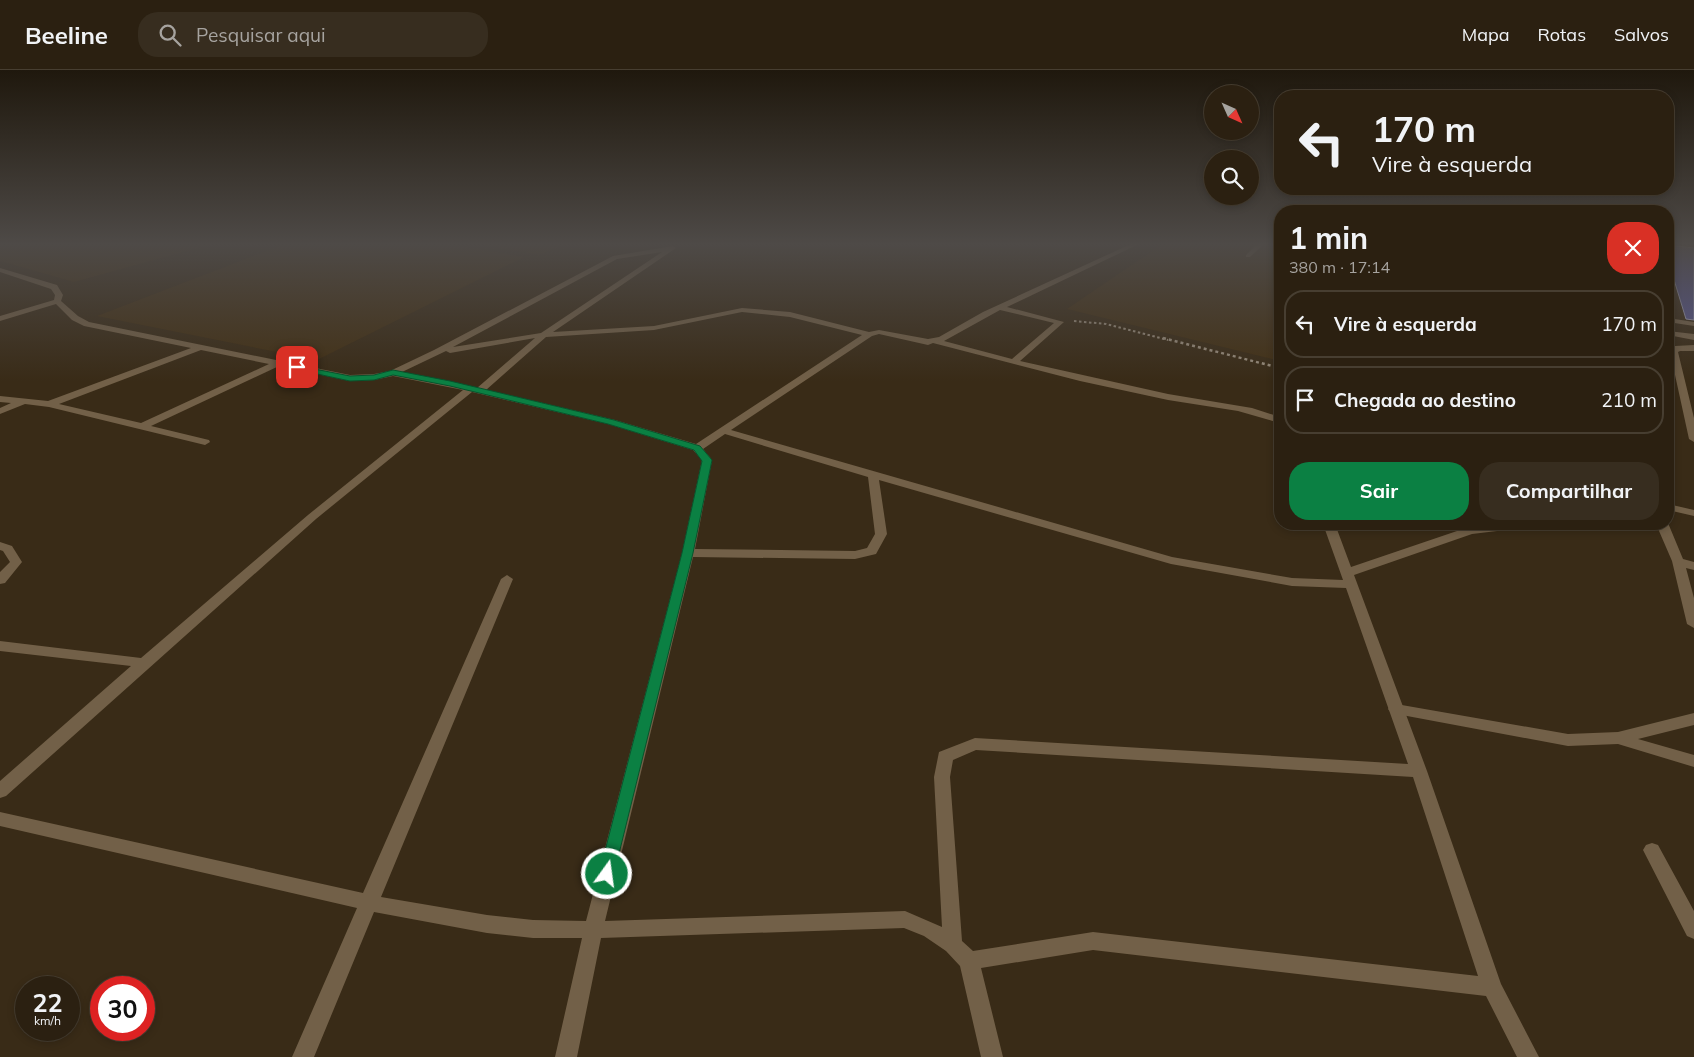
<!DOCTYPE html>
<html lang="pt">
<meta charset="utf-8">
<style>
:root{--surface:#2b2011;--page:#372d1f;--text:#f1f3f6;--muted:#a6a39f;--line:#473e31;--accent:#0b8043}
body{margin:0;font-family:Mulish,sans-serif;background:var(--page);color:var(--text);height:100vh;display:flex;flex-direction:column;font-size:19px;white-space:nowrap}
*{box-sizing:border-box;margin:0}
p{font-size:16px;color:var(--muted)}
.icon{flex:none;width:28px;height:28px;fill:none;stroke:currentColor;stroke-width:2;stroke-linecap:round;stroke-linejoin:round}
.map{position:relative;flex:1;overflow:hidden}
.drawer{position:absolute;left:1274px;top:135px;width:400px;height:325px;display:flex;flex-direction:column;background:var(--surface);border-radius:20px;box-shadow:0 2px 8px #0003,0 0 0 1px var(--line)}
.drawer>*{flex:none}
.hud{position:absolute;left:1274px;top:20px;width:400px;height:105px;border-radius:20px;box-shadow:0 2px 8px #0003,0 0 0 1px var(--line);background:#2b2011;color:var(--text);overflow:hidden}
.needle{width:32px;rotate:135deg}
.buttons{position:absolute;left:1204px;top:15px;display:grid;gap:10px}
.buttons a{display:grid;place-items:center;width:55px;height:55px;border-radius:50%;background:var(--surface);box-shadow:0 2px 8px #0003,0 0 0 1px var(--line);font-size:25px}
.speed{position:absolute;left:15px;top:906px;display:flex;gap:10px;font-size:25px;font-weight:700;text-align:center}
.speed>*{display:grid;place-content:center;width:65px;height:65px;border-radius:50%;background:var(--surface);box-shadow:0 2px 8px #0003,0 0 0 1px var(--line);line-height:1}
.speed small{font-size:12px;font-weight:400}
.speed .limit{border:8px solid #d22;background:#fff;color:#111}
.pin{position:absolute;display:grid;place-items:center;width:42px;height:42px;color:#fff;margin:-21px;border-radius:10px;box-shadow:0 2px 8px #0006}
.me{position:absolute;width:55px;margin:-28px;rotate:14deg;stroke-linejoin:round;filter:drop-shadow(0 0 4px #0008)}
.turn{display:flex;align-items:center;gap:18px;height:105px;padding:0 15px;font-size:22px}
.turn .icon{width:65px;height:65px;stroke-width:2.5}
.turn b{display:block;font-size:35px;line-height:42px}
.round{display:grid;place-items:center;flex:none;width:52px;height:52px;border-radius:20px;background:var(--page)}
.summary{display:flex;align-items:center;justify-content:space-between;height:85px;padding:0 15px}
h1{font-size:30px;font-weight:700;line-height:38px}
.cta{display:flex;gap:10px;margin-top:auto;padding:10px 15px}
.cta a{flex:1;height:58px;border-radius:20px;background:var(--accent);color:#fff;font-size:20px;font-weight:700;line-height:58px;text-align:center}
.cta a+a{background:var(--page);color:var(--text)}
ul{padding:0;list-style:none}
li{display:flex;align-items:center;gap:15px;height:68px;margin:0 10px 8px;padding:0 5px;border:2px solid var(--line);border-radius:20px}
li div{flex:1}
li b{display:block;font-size:19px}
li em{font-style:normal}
header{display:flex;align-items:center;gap:30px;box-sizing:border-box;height:70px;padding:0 25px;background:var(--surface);border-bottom:1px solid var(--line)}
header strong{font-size:24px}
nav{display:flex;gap:28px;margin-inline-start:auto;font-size:18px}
.search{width:350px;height:45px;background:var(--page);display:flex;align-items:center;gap:12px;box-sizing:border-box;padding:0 18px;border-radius:20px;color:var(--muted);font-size:19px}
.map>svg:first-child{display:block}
</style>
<header>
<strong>Beeline</strong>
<div class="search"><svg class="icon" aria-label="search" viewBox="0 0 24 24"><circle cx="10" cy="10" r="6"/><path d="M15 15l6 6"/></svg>Pesquisar aqui</div>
<nav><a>Mapa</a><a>Rotas</a><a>Salvos</a></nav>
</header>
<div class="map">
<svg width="1694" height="987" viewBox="0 0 1694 987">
<rect width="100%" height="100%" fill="#392b17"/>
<path fill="#423015" d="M0 173H216L74 212 0 191Z
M287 173H446L524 187 317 290 97 246Z
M473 173H569L539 185Z
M1164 173H1280V291L1067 239Z"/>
<path fill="#565692" stroke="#9d9eb9" d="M1668 175 1694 178V250L1686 249 1668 190Z"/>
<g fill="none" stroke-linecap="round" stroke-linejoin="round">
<path stroke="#978b7b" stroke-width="2" stroke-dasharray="2.5 2.5" stroke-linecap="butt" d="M1074 251 1106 254 1168 270"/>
<path stroke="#978b7b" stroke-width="2.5" stroke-dasharray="3 3" stroke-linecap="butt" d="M1163 268 1280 298"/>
<path fill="#726048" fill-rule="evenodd" d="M1258 173H1265L1250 187H1246V185Z
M1396 634 1568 664 1618 662 1694 643V655L1638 669 1694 685V697L1618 674 1568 676 1391 643 1388 639 1391 635Z
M1652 773 1658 775 1694 841V869L1687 866 1643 780 1646 775Z"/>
<path fill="#726048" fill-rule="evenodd" d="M1133 173H1141L1007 237 1064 252 1020 291 1168 324 1252 338 1280 347V353L1238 341 1168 330 1080 311 933 273 928 275 879 264 872 266 731 360 1172 487 1292 508 1343 510 1323 454H1335L1351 497 1457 461 1439 456 1437 454H1456L1470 457 1497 454H1528L1522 458 1472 464 1354 505 1427 701 1501 914 1539 987H1517L1486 926 1093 880 981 898 1003 987H981L960 896 946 881 924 866 904 858 601 868 577 987H555L582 868H533L487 863 374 842 314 987H292L357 838 0 756V742L363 823 501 509 507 505 513 509 381 827 487 845 533 850 586 851 682 483 702 390 693 380 608 354 472 322 316 449 6 726 0 728V711L131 596 0 581V571L141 588 308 445 463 320 393 306 374 310 350 311 279 296 151 356 209 370 210 372 205 375 49 337 25 334 0 344V338L11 333 0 332V326L48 331 191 278 84 256 72 250 56 234 0 251V246L54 230 55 225 51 219 0 202V198L57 215 63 225 61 231 78 246 89 252 350 305 374 304 390 301 434 280 613 186 673 176 676 178 553 262 654 256 742 238 790 242 869 262 879 260 928 269 939 267 983 242ZM662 182 541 263 453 277 617 189ZM1000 240 1054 253 1012 289 944 271ZM742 242 790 247 862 265 696 374 615 350 486 320 546 267 654 260ZM535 268 477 318 402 302 446 281 450 283ZM201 280 269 294 141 353 59 334ZM725 364 868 407 875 464 867 478 855 481 695 479 712 390 703 379ZM879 410 1171 494 1292 516 1346 518 1408 694 975 668 939 682 934 707 942 857 905 841 605 851 693 487 855 489 876 484 887 464ZM976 680 1413 707 1478 906 1093 862 973 881 962 871 950 707 953 690Z
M1686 173H1694V175L1687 174Z
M1668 248 1694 252V256L1668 252Z
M1668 261 1694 264V270L1668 265Z
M1694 275V281H1680L1678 282 1694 348V372L1689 369 1670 282 1675 276Z
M1668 434 1694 440V446L1668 440Z
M1668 453 1683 489 1694 492V500L1686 498 1694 528V558L1687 554 1672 491 1656 454Z
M0 472 12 476 22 492 5 513 0 514V502L10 492 3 481 0 480Z"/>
</g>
<linearGradient id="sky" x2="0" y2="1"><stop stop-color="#1f180d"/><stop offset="0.56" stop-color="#4e4a47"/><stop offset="1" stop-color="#4e4a47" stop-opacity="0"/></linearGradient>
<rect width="1694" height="311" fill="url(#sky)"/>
<path fill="#0b8043" stroke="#07532c" d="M294 295 350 306 374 305 393 300 450 311 614 350 700 376 712 390 693 483 613 808 607 811 601 808 599 804 682 483 702 391 694 380 608 354 450 316 393 305 374 310 350 311 294 299Z"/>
</svg>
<div class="buttons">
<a><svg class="needle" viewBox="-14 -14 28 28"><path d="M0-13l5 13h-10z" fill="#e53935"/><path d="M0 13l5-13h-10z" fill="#a6a39f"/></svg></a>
<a><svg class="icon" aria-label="search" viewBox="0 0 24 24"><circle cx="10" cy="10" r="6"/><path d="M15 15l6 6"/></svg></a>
</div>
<div class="speed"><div>22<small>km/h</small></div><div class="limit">30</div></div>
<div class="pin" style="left:297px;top:297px;background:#d93025"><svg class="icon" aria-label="arrive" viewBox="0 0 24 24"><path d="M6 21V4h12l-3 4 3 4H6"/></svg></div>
<svg class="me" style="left:607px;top:804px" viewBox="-20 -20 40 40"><circle r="17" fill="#0b8043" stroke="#fff" stroke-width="3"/><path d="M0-11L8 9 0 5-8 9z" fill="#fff"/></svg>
<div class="hud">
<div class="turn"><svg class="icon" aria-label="left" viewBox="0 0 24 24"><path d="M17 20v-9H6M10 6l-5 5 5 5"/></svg><div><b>170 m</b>Vire à esquerda</div></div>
</div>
<section class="drawer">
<div class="summary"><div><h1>1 min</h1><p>380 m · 17:14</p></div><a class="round" style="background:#d93025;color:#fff"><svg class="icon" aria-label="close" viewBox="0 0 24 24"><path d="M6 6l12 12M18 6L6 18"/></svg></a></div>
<ul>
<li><svg class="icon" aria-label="left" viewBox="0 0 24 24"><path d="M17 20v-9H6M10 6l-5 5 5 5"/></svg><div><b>Vire à esquerda</b></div><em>170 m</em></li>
<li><svg class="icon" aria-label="arrive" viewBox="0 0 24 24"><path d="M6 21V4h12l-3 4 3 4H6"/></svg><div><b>Chegada ao destino</b></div><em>210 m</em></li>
</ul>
<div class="cta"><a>Sair</a><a>Compartilhar</a></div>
</section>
</div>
